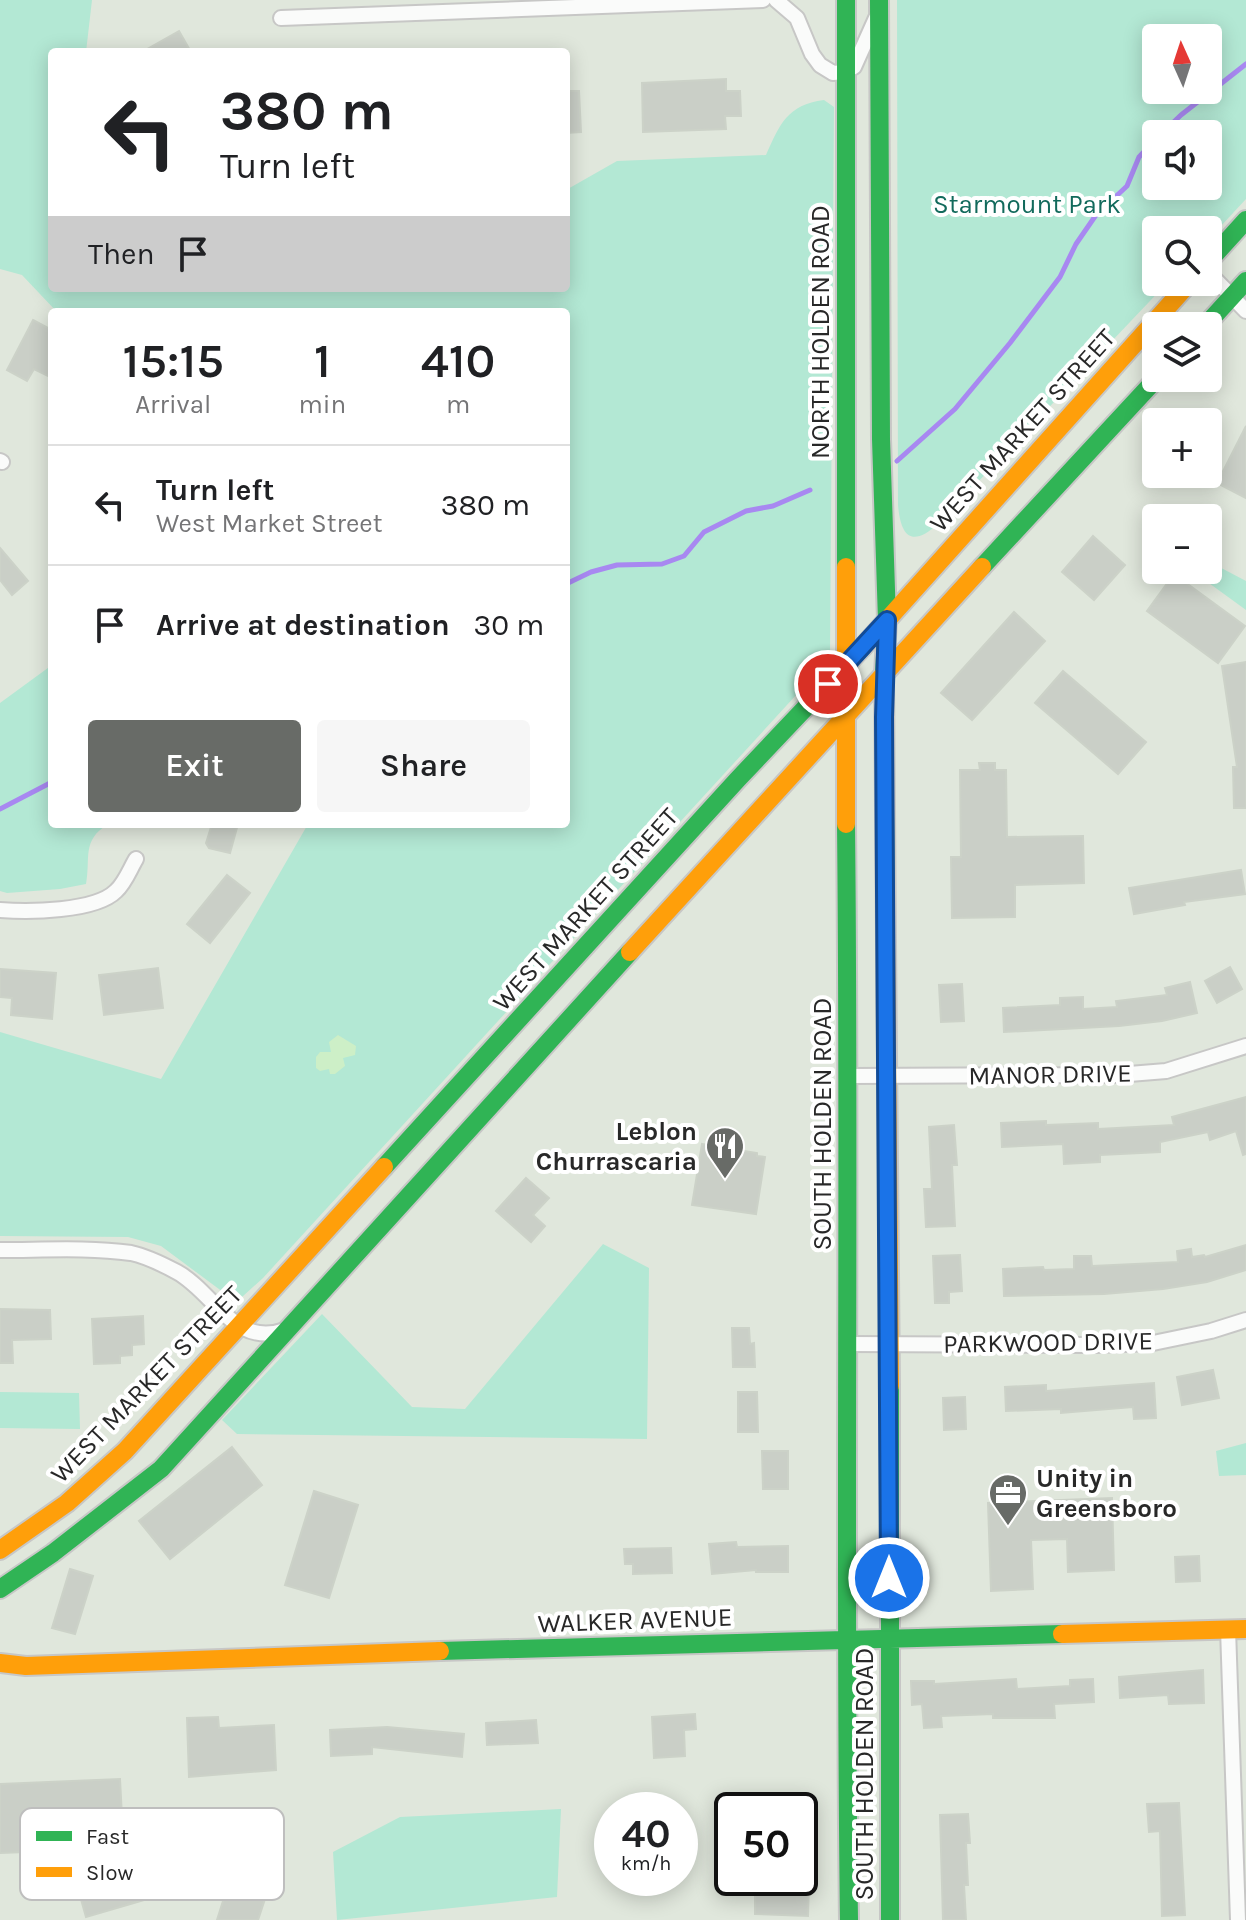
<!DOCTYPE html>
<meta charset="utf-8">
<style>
:root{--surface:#fff;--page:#f6f6f6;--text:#202124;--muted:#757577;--line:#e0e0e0;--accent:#686b67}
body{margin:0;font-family:Karla,sans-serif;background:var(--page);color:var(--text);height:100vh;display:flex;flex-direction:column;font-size:30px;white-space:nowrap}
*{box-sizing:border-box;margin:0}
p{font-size:26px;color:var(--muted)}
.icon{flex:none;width:44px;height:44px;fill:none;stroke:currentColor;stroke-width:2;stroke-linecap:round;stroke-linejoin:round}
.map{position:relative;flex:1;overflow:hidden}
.sheet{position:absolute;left:48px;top:308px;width:522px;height:520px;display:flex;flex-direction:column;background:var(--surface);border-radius:8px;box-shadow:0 4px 20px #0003}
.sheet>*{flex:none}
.top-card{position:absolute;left:48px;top:48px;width:522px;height:244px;border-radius:8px;box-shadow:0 4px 20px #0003;background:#fff;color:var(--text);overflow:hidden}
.needle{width:52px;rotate:357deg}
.buttons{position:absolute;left:1142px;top:24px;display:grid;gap:16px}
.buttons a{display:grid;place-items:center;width:80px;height:80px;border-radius:8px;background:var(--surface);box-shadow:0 4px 20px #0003;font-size:40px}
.speed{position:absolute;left:594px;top:1792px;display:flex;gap:16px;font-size:40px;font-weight:700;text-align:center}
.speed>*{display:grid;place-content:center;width:104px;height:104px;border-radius:50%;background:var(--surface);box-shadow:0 4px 20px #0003;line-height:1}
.speed small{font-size:20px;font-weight:400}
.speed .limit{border:4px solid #111;border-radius:12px;background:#fff;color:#111}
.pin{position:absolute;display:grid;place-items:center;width:68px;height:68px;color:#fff;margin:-34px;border:4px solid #fff;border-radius:50%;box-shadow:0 2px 8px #0007}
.me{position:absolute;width:88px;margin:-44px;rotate:0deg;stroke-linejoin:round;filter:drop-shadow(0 0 6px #0008)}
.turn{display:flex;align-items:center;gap:28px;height:168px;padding:0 40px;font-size:36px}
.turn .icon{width:104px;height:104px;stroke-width:2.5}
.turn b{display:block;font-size:56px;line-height:68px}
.then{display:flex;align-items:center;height:76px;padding:0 40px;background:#0003;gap:16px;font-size:30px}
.eta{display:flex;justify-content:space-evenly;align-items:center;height:136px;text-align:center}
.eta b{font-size:48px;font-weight:600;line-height:56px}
.cta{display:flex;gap:16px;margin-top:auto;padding:16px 40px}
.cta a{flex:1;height:92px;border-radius:8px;background:var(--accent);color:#fff;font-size:32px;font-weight:600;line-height:92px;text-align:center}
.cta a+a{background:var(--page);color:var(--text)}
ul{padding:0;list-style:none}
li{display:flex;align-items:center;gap:24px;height:120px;padding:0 40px;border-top:2px solid var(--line)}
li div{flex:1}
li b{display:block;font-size:30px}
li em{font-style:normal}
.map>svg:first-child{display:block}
</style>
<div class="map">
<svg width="1246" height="1920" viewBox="0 0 1246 1920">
<rect width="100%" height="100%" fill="#e0e7dc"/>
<path fill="#b3e8d4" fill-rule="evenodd" d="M0 0H92L86 52H52V288H566V190L617 161 766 155C780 124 787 105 824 100L834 107 830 658 263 1278 242 1297 231 1298 161 1246 128 1237 0 1236V1032L161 1079 308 824H566V312H57L22 275 0 269Z
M897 0H1246V199L1208 240V230H1156V282H1168L939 523C913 547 901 539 898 505ZM1208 38V90H1156V38ZM1156 134H1208V186H1156Z
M1208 561 1246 581V610L1191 570H1208Z
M52 665V824H108C81 841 91 858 86 884L60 889 7 893 0 891V703Z
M603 1244 649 1268 647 1439 237 1434 222 1420 322 1314 412 1407 465 1409Z
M0 1392 79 1393 80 1429 0 1428Z
M1246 1443V1475L1219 1476 1216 1451Z
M561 1809 557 1897 337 1920 333 1852 400 1817Z"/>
<path fill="#cdefc7" d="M338 1035 356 1046 355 1055 343 1058 345 1066 335 1074H330L329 1069 320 1071 316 1068V1057L320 1052H331L329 1042Z"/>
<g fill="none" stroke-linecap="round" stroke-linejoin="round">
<path stroke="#a888f1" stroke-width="5" d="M1161 134 1181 115 1246 64
M897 461 955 409 1010 343 1060 277 1076 244 1096 215 1127 186 1139 157 1156 139
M566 584 591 572 617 565 662 564 684 556 704 532 746 511 773 506 810 490
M0 809 52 782"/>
</g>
<path fill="#cacfc7" stroke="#ccd2c8" stroke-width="2" d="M179 31 191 52H142Z
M726 79V91H740L741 116H725L726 129 643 132 642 83Z
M566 91H579L581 132 566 133Z
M33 320 52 330V378L34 369 27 381 7 370Z
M1246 426V498L1217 483Z
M1093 536 1125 565 1094 600 1062 572Z
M0 548 28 581 12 595 0 580Z
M1174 574 1245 626 1218 663 1147 611Z
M1014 612 1045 641 972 720 941 693Z
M1246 662V808H1234L1233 767H1237L1222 666Z
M1063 671 1146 742 1118 774 1035 703Z
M979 763H995V770H1006L1007 837 1083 836 1084 883 1015 885V917L952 918 951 857H961L960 770H980Z
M212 824H238L230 853 209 848 206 843Z
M1241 870 1245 894 1184 902 1185 905 1134 914 1129 888Z
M227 875 250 893 210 943 187 924Z
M1230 967 1242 989 1217 1003 1205 981Z
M158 968 163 1008 104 1015 99 975Z
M0 969 56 973 52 1019 11 1015 12 998 0 997Z
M1190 982 1197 1013 1162 1021 1119 1026 1004 1032 1003 1008 1060 1005V998L1083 997V1009L1117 1007 1116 1001 1167 995 1165 988Z
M962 984 964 1021 941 1022 939 985Z
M1246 1097V1154L1243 1155 1236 1131 1210 1140 1208 1132 1160 1142V1152L1100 1155V1162L1064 1164 1063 1144 1002 1147 1001 1123 1046 1121V1125L1098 1123V1129L1174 1125 1172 1117Z
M954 1125 957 1165H952L955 1226 926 1227 924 1189H932L929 1127Z
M702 1144 757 1153V1156L765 1157 756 1214 692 1205Z
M526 1178 549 1198 533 1215 545 1226 531 1242 496 1211Z
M1246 1245V1270L1207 1282 1163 1289 1104 1294 1004 1296 1003 1269 1043 1267 1044 1270 1074 1269V1256H1091L1092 1266 1178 1262 1177 1251 1191 1249 1192 1257 1204 1255 1205 1257Z
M960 1255 962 1291 949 1292V1303H935L933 1256Z
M0 1309 50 1310 51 1339 12 1340 13 1363H0Z
M143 1316 144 1344 132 1345V1355L120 1356V1363L94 1364 92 1319Z
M732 1328H749L750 1344 754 1343 755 1367H733Z
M1213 1370 1219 1398 1182 1405 1177 1377Z
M1154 1383 1156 1418 1134 1419 1133 1407 1061 1413V1409L1006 1411 1005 1387 1046 1385V1391Z
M738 1392H757L758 1432H738Z
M965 1397 966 1429 944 1430 943 1398Z
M232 1447 262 1485 170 1559 139 1521Z
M762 1451H788V1489H763Z
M314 1491 358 1505 329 1598 285 1585Z
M1112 1498 1114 1570 1068 1572 1067 1539 1031 1540 1033 1589 991 1591 988 1503Z
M736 1542 737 1547 788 1546V1572H756V1570L712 1574 709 1544Z
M671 1548 672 1573 633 1574V1564H625L624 1549Z
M1199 1556 1200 1581 1176 1582 1175 1557Z
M70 1569 93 1576 75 1634 52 1628Z
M1203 1670 1204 1703 1169 1704 1168 1695 1120 1698 1119 1677Z
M1016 1679 1017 1689 1070 1686V1680L1093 1679 1094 1702 1054 1704 1055 1718H993V1714L941 1716 942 1727 924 1728 922 1704 912 1705 911 1681H934V1684Z
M695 1714 696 1729 684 1730 685 1756 654 1758 652 1717Z
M218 1717 219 1728 274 1725 276 1770 189 1777 187 1718Z
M536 1720 538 1743 487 1745 486 1723Z
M387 1727 464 1734 462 1757 372 1747V1754L331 1756 330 1730Z
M120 1779 123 1836 77 1838 78 1850 0 1853V1784Z
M1179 1803 1185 1915 1162 1916 1160 1831 1149 1832 1147 1804Z
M968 1814 970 1843H966L968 1885H964L966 1920H943L940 1815Z
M235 1863 273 1875 258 1920H217Z
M135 1868 144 1900 86 1917 77 1885Z
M755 1883H809L808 1916 755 1914Z"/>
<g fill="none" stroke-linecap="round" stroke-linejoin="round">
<g stroke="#c7c7c6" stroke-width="18">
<path id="street" d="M776 0 797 18 812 54 820 65 833 73 845 72 854 67 876 18
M281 18 763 0
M1208 272 1246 311
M0 461 2 462
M0 910C28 912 95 912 116 891 125 883 130 869 136 859
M849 1076 1117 1075 1166 1071 1246 1046
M0 1250C43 1250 88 1247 131 1253 145 1256 164 1265 177 1272 215 1293 234 1348 285 1330
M847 1344 1097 1345 1153 1343 1211 1331 1246 1320
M1228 1629 1238 1920"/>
</g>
<g stroke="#c7c7c6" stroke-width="22">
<path id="fast" d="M846 0V567
M879 0 881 439 887 620 884 674 886 943
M1208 262 1246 220
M1205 326 1246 281
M982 567 1157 378
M846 824C850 1189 844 1555 849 1920
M384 1167 738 779 863 647
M890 1386V1920
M0 1589 53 1553 161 1469 630 952
M440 1651 1062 1634"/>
</g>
<g stroke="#c7c7c6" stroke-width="22">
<path id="slow" d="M846 567V824
M863 647 1190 282
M886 943 890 1386
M630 952 982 567
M0 1550 67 1503 125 1451 384 1167
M1062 1634 1246 1629
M0 1663 26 1666 440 1651"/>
</g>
<use href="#street" stroke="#fafbfa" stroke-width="14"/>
<use href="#fast" stroke="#30b455" stroke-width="18"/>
<use href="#slow" stroke="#ff9f0a" stroke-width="18"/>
</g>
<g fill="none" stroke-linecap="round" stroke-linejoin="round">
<g stroke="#114b97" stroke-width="20">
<path id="route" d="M828 684 887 620 884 717 889 1578"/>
</g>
<use href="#route" stroke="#1a73e8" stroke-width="14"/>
</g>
<defs>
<g id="restaurant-pin" transform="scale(2)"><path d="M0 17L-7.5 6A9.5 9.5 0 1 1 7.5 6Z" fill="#686b67" stroke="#fff"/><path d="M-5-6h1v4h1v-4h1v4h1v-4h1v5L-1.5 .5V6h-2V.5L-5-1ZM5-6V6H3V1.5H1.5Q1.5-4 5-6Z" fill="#fff"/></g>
<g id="office-pin" transform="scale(2)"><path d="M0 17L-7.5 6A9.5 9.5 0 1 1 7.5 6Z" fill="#686b67" stroke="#fff"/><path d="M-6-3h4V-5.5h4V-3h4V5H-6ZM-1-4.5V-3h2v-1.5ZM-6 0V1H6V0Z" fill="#fff"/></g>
</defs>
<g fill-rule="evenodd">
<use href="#restaurant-pin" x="725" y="1146"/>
<use href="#office-pin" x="1008" y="1493"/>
</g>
<g text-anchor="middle" stroke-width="8" stroke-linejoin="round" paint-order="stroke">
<g font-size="26" fill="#126a5c" stroke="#fff">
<text x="1027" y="213">Starmount Park</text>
</g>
<g font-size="26" fill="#282828" stroke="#fff">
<text transform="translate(820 332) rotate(-90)" y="9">NORTH HOLDEN ROAD</text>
<text transform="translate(1022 430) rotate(-48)" y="9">WEST MARKET STREET</text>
<text transform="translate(585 909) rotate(-48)" y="9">WEST MARKET STREET</text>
<text transform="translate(1050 1074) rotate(-1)" y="9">MANOR DRIVE</text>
<text transform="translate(822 1124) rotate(-90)" y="9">SOUTH HOLDEN ROAD</text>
<text transform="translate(1048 1342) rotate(-1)" y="9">PARKWOOD DRIVE</text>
<text transform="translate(146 1384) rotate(-46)" y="9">WEST MARKET STREET</text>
<text transform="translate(635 1620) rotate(-2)" y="9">WALKER AVENUE</text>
<text transform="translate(864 1774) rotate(-90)" y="9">SOUTH HOLDEN ROAD</text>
</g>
<g font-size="26" font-weight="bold" fill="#282828" stroke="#fff" text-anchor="end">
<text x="697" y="1140">Leblon<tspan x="697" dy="30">Churrascaria</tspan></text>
<text x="1036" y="1487" text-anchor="start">Unity in<tspan x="1036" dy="30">Greensboro</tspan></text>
</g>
</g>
<rect x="20" y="1808" width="264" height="92" rx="12" fill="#fff" stroke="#bebebe" stroke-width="2"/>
<rect x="36" y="1831" width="36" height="10" fill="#30b455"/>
<rect x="36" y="1867" width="36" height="10" fill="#ff9f0a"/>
<g font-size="22" fill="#282828">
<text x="86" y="1844">Fast</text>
<text x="86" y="1880">Slow</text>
</g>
</svg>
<div class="buttons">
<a><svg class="needle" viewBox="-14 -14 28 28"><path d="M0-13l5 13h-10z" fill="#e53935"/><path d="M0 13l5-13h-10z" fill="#757577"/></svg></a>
<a><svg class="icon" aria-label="sound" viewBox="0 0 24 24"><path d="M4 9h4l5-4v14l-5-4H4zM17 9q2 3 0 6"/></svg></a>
<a><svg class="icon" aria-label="search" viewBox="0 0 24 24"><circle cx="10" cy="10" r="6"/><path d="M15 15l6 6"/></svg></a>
<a><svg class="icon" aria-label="layers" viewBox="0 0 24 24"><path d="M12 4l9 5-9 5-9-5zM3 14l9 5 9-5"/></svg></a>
<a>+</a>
<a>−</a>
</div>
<div class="speed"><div>40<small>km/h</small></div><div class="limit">50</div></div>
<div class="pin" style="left:828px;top:684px;background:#d93025"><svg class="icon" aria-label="arrive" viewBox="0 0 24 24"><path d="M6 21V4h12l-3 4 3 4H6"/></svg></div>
<svg class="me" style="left:889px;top:1578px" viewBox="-20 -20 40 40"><circle r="17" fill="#1a73e8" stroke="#fff" stroke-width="3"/><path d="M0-11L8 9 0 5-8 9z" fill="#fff"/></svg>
<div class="top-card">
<div class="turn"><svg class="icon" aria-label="left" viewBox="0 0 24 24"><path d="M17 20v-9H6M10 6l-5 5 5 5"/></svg><div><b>380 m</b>Turn left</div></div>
<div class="then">Then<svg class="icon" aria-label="arrive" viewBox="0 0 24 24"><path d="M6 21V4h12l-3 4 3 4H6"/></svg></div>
</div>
<section class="sheet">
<div class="eta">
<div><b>15:15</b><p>Arrival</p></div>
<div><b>1</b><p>min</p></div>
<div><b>410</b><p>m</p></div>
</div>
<ul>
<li><svg class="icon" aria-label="left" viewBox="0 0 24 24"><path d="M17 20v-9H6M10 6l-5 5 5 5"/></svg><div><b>Turn left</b><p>West Market Street</p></div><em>380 m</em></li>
<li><svg class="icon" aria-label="arrive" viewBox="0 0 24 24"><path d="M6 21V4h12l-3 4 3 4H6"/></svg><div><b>Arrive at destination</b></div><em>30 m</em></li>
</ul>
<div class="cta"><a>Exit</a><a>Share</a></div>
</section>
</div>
